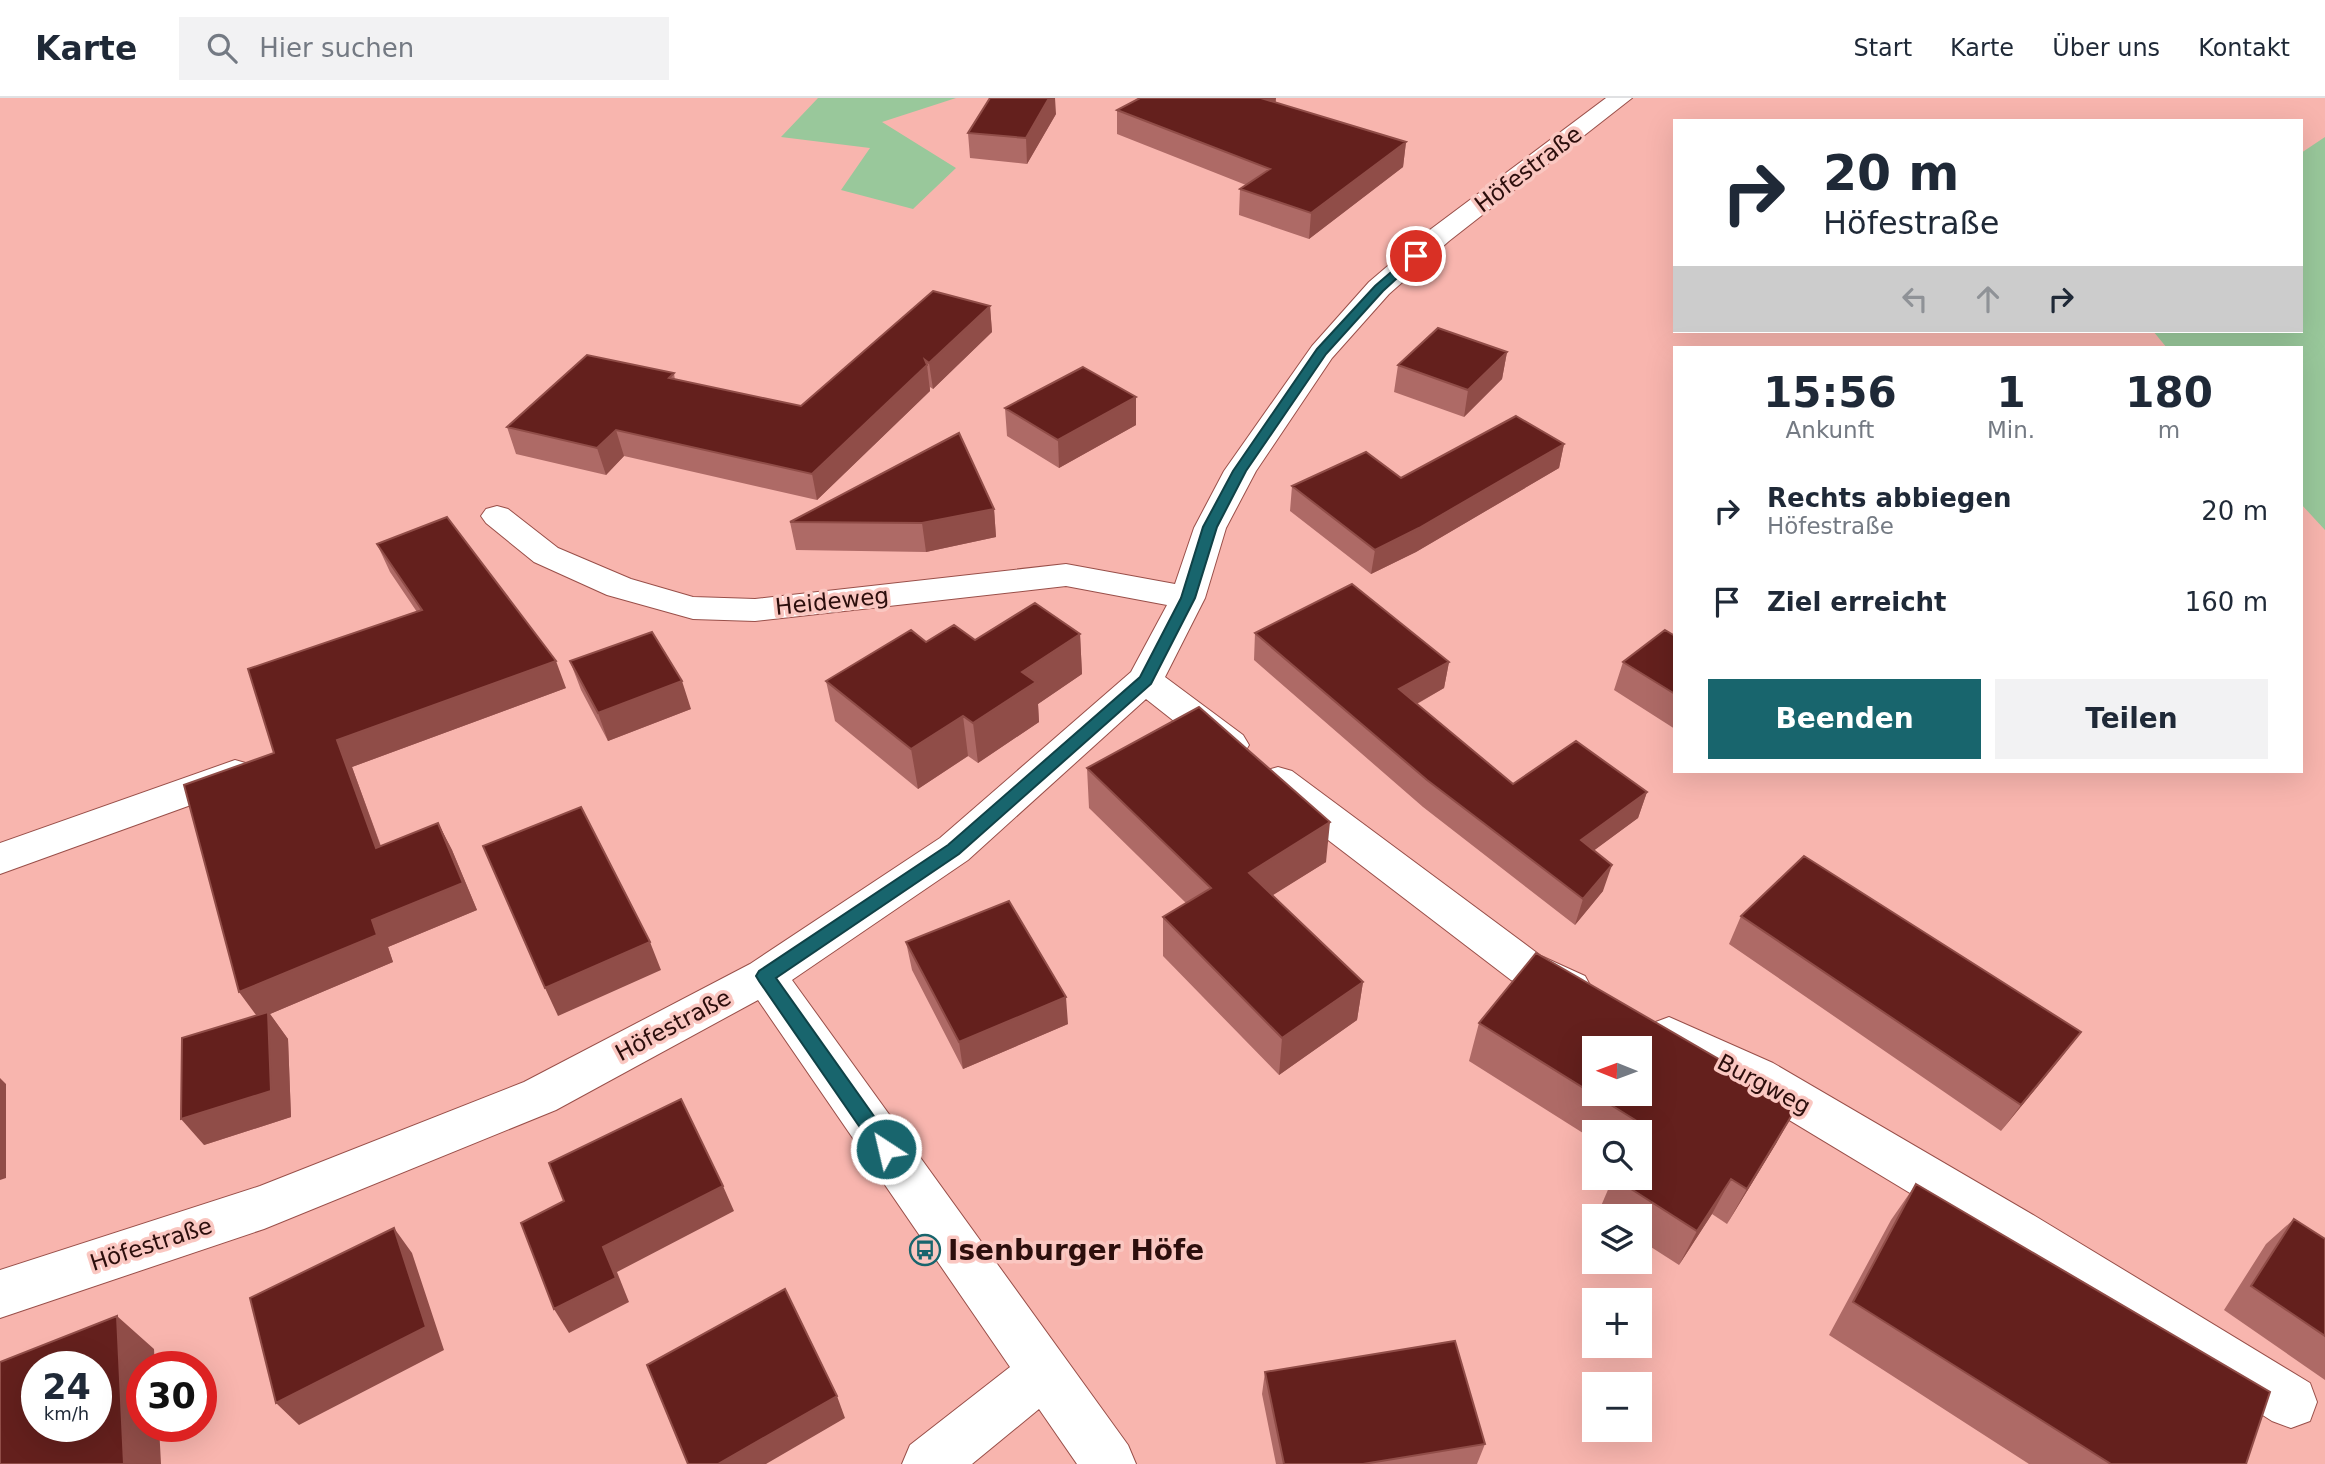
<!DOCTYPE html>
<html lang="de">
<meta charset="utf-8">
<style>
:root{--surface:#fff;--page:#f2f2f3;--text:#1f2937;--muted:#747a83;--line:#e0e1e3;--accent:#18656d}
body{margin:0;font-family:"DejaVu Sans",sans-serif;background:var(--page);color:var(--text);height:100vh;display:flex;flex-direction:column;font-size:26px;white-space:nowrap}
*{box-sizing:border-box;margin:0}
p{font-size:23px;color:var(--muted)}
.icon{flex:none;width:38px;height:38px;fill:none;stroke:currentColor;stroke-width:2;stroke-linecap:round;stroke-linejoin:round}
.map{position:relative;flex:1;overflow:hidden}
.side{position:absolute;left:1673px;top:248px;width:630px;height:427px;display:flex;flex-direction:column;background:var(--surface);border-radius:0px;box-shadow:0 7px 28px #0002}
.side>*{flex:none}
.guide{position:absolute;left:1673px;top:21px;width:630px;height:214px;border-radius:0px;box-shadow:0 7px 28px #0002;background:#fff;color:var(--text);overflow:hidden}
.needle{width:46px;rotate:271deg}
.fabs{position:absolute;left:1582px;top:938px;display:grid;gap:14px}
.fabs a{display:grid;place-items:center;width:70px;height:70px;border-radius:0px;background:var(--surface);box-shadow:0 7px 28px #0002;font-size:35px}
.speed{position:absolute;left:21px;top:1253px;display:flex;gap:14px;font-size:35px;font-weight:700;text-align:center}
.speed>*{display:grid;place-content:center;width:91px;height:91px;border-radius:50%;background:var(--surface);box-shadow:0 7px 28px #0002;line-height:1}
.speed small{font-size:18px;font-weight:400}
.speed .limit{border:10px solid #d22;background:#fff;color:#111}
.pin{position:absolute;display:grid;place-items:center;width:60px;height:60px;color:#fff;margin:-30px;border:4px solid #fff;border-radius:50%;box-shadow:0 2px 7px #0007}
.me{position:absolute;width:77px;margin:-38px;rotate:325deg;stroke-linejoin:round;filter:drop-shadow(0 0 5px #0008)}
.turn{display:flex;align-items:center;gap:24px;height:147px;padding:0 35px;font-size:32px}
.turn .icon{width:91px;height:91px;stroke-width:2.5}
.turn b{display:block;font-size:49px;line-height:60px}
.lanes{display:flex;align-items:center;height:66px;padding:0 35px;background:#0003;justify-content:center;gap:35px;direction:ltr}
.lanes .off{opacity:.35}
.eta{display:flex;justify-content:space-evenly;align-items:center;height:119px;text-align:center}
.eta b{font-size:42px;font-weight:600;line-height:49px}
.button{display:flex;gap:14px;margin-top:auto;padding:14px 35px}
.button a{flex:1;height:80px;border-radius:0px;background:var(--accent);color:#fff;font-size:28px;font-weight:600;line-height:80px;text-align:center}
.button a+a{background:var(--page);color:var(--text)}
ul{padding:0;list-style:none}
li{display:flex;align-items:center;gap:21px;height:91px;padding:0 35px}
li div{flex:1}
li b{display:block;font-size:26px}
li em{font-style:normal}
header{display:flex;align-items:center;gap:42px;box-sizing:border-box;height:98px;padding:0 35px;background:var(--surface);border-bottom:2px solid var(--line)}
header strong{font-size:33px}
nav{display:flex;gap:38px;margin-inline-start:auto;font-size:24px}
.search{width:490px;height:63px;background:var(--page);display:flex;align-items:center;gap:18px;box-sizing:border-box;padding:0 24px;border-radius:0px;color:var(--muted);font-size:26px}
.map>svg:first-child{display:block}
</style>
<header>
<strong>Karte</strong>
<div class="search"><svg class="icon" aria-label="search" viewBox="0 0 24 24"><circle cx="10" cy="10" r="6"/><path d="M15 15l6 6"/></svg>Hier suchen</div>
<nav><a>Start</a><a>Karte</a><a>Über uns</a><a>Kontakt</a></nav>
</header>
<div class="map">
<svg width="2325" height="1366" viewBox="0 0 2325 1366">
<rect width="100%" height="100%" fill="#f8b5ae"/>
<path fill="#99c89b" d="M818 0H956L882 24 956 70 913 111 841 92 870 50 781 39Z
M2325 39V432L2301 406V250H2167L2153 233H2301V55Z"/>
<g fill="none" stroke-linecap="round" stroke-linejoin="round">
<g stroke="#994f49" stroke-width="2">
<path id="minor" d="M1606 0H1632L1449 143 1389 196 1332 260 1256 373 1226 430 1205 500 1165 579 1243 637 1249 647 1243 657 1230 660 1217 657 1146 601 968 762 792 882 1128 1347 1136 1366H1077L1039 1311 972 1366H902L910 1347 1010 1269 758 902 556 1012 264 1131 0 1220V1172L260 1088 524 984 750 866 940 740 1131 574 1167 507 1066 488 755 523 693 521 607 497 534 464 486 425 481 418 486 411 497 408 508 411 558 450 631 481 693 499 755 501 1066 466 1175 486 1194 430 1224 373 1312 248 1369 184 1431 131Z
M235 662 249 666 254 676 249 686 0 776V745Z
M1278 669 1292 673 1541 858 1585 878 1592 891 1585 904 1570 909 1511 882 1264 693 1259 683 1264 673Z
M1669 919 1773 965 2035 1118 2310 1285 2317 1304 2310 1323 2291 1330 2272 1323 2001 1150 1741 993 1653 951 1647 938 1653 925Z"/>
</g>
<use href="#minor" fill="#fff" fill-rule="evenodd"/>
</g>
<path fill="#ae6a66" d="M1276 5 1406 44 1403 69 1309 141 1239 117 1240 91 1246 87 1117 36V12Z
M1056 16 1027 66 970 60 968 35Z
M990 208 992 234 933 291 930 289V293L817 402 624 358 606 377 516 356 507 329 674 275 675 282 801 308Z
M1507 254 1502 281 1464 319 1394 294 1398 267Z
M1005 310 1136 327 1059 370 1007 338Z
M1564 346 1559 370 1416 454 1371 476 1290 413 1292 388 1401 380Z
M994 411 996 439 926 454 796 452 790 424Z
M377 446 566 590 352 669 381 748 438 725 452 752 477 812 388 849 393 864 270 916 288 941 291 1019 204 1047 256 917 274 655 417 514 390 474Z
M1255 535 1449 564 1444 590 1417 606 1513 686 1647 694 1638 720 1594 752 1603 793 1575 827 1423 709 1254 562Z
M1080 536 1082 576 1038 606 1039 624 978 665 968 658 918 691 835 623 826 583 926 544Z
M1675 538V631L1614 592 1623 564Z
M570 563 691 611 608 643 581 592Z
M1087 670 1326 764 1272 797 1363 884 1357 922 1279 977 1163 858V819L1186 805 1089 710Z
M1741 818 2081 934 2001 1033 1729 846Z
M906 844 1068 926 963 971 912 872Z
M1479 925 1777 1044 1727 1126 1712 1116 1679 1167 1640 1142V1118H1604L1598 1115 1613 1080H1640V1034H1594V1042L1469 963Z
M1916 1086 2246 1366H2029L1829 1237 1891 1122Z
M2294 1121 2325 1141V1282L2224 1212 2266 1146Z
M1265 1274 1485 1346 1477 1366H1276L1262 1296Z"/>
<path fill="#904d48" d="M1049 0H1055L1056 16 1027 66 1026 40Z
M1259 0H1276L1275 15Z
M1406 44 1403 69 1309 141 1311 115Z
M990 208 992 234 933 291 929 265Z
M1507 254 1502 281 1464 319 1468 292Z
M927 267 930 293 817 402 812 376Z
M1136 299V327L1059 370 1058 342Z
M616 332 624 358 606 377 597 350Z
M1564 346 1559 370 1416 454 1371 476 1375 452Z
M994 411 996 439 926 454 922 425Z
M1080 536 1082 576 1038 606 1039 624 978 665 973 625 1022 574Z
M556 563 566 590 352 669 391 777 376 750 337 642Z
M1449 564 1444 590 1395 618 1399 591Z
M682 583 691 611 608 643 598 615Z
M963 618 968 658 918 691 911 651Z
M1647 694 1638 720 1573 768 1581 742Z
M1330 724 1326 764 1246 814 1249 775Z
M438 725 452 752 477 812 388 849 393 864 270 916 288 941 291 1019 204 1047 181 1021 259 921 239 894 372 822Z
M1612 767 1603 793 1575 827 1583 801Z
M650 844 661 872 558 918 545 890Z
M1363 884 1357 922 1279 977 1282 940Z
M1066 899 1068 926 963 971 959 944Z
M2081 934 2060 961 2001 1033 2021 1007Z
M0 980 6 986V1080L0 1082Z
M1798 1007 1777 1044 1727 1126 1747 1091Z
M1731 1081 1712 1116 1679 1167 1697 1133Z
M723 1088 734 1113 617 1174 629 1204 569 1235 554 1211 603 1149Z
M394 1130 412 1155 444 1252 299 1327 276 1305Z
M117 1218 154 1251 155 1269H142V1328H159L161 1366H124Z
M837 1298 845 1320 766 1366H718Z"/>
<path fill="#64201d" stroke="#904d48" stroke-width="2" fill-rule="evenodd" d="M990 0H1049L1026 40 968 35Z
M1140 0H1261L1406 44 1311 115 1240 91 1270 71 1117 12Z
M933 193 990 208 929 265 925 262 927 267 812 376 616 332 597 350 507 329 587 257 674 275 669 280 801 308Z
M1438 230 1507 254 1468 292 1398 267Z
M1083 269 1136 299 1058 342 1005 310Z
M1516 318 1564 346 1419 430 1375 452 1292 388 1366 354 1401 380Z
M959 335 994 411 922 425 790 424Z
M447 419 556 563 337 642 376 750 438 725 463 785 372 822 377 837 239 894 184 687 274 655 248 571 422 512 377 446Z
M1352 486 1449 564 1399 591 1513 686 1576 643 1647 694 1581 742 1612 767 1583 801 1427 682 1255 535Z
M1035 505 1080 536 1022 574 1036 584 973 625 963 618 911 651 826 583 911 532 926 544 954 527 975 542Z
M1665 532 1675 538V596L1623 564Z
M652 534 682 583 598 615 570 563Z
M1199 609 1330 724 1249 775 1363 884 1282 940 1163 819 1211 790 1087 670Z
M581 709 650 844 545 890 483 748Z
M1804 758 2081 934 2021 1007 1741 818Z
M1009 803 1066 899 959 944 906 844Z
M1536 855 1798 1007 1747 1091 1731 1081 1697 1133 1614 1080H1640V1041L1648 1030 1479 925ZM1594 950H1640V996H1594Z
M268 914 271 993 181 1021 182 940Z
M681 1001 723 1088 603 1149 616 1180 554 1211 521 1125 564 1103 549 1065Z
M1916 1086 2270 1294 2246 1366H2111L1853 1204Z
M2294 1121 2325 1141V1238L2251 1188Z
M394 1130 426 1229 276 1305 250 1200Z
M785 1191 837 1298 718 1366H688L647 1267Z
M117 1218 124 1366H0V1264ZM37 1269H96V1328H37Z
M1455 1243 1485 1346 1363 1366H1284L1265 1274Z"/>
<path fill="#18656d" stroke="#104247" stroke-width="2" d="M1412 156 1421 158 1383 193 1326 256 1246 373 1217 429 1195 500 1151 586 959 756 776 880 893 1045 896 1051 893 1057 886 1060 879 1057 759 883 756 878 759 873 948 747 1140 579 1181 500 1203 429 1233 373 1317 251 1375 188Z"/>
<defs>
<g id="bus-ring" transform="scale(1.575)"><circle r="9.5" fill="#fac7c1" stroke="#18656d" stroke-width="1.5"/><path d="M-5-6H5V4H4V6H2V4H-2V6H-4V4H-5ZM-3.5-4V0h7V-4ZM-3.5 1.2v1.5H-2V1.2ZM2 1.2v1.5H3.5V1.2Z" fill="#18656d"/></g>
</defs>
<g fill-rule="evenodd">
<use href="#bus-ring" x="925" y="1152"/>
</g>
<g text-anchor="middle" stroke-width="7" stroke-linejoin="round" paint-order="stroke">
<g font-size="23" fill="#2c0e0c" stroke="#fac7c1">
<text transform="translate(1528 71) rotate(-37)" y="8">Höfestraße</text>
<text transform="translate(832 503) rotate(-6)" y="8">Heideweg</text>
<text transform="translate(673 927) rotate(-28)" y="8">Höfestraße</text>
<text transform="translate(1764 986) rotate(28)" y="8">Burgweg</text>
<text transform="translate(151 1146) rotate(-18)" y="8">Höfestraße</text>
</g>
<g font-size="28" font-weight="bold" fill="#2c0e0c" stroke="#fac7c1" text-anchor="start">
<text x="948" y="1162">Isenburger Höfe</text>
</g>
</g>
</svg>
<div class="fabs">
<a><svg class="needle" viewBox="-14 -14 28 28"><path d="M0-13l5 13h-10z" fill="#e53935"/><path d="M0 13l5-13h-10z" fill="#747a83"/></svg></a>
<a><svg class="icon" aria-label="search" viewBox="0 0 24 24"><circle cx="10" cy="10" r="6"/><path d="M15 15l6 6"/></svg></a>
<a><svg class="icon" aria-label="layers" viewBox="0 0 24 24"><path d="M12 4l9 5-9 5-9-5zM3 14l9 5 9-5"/></svg></a>
<a>+</a>
<a>−</a>
</div>
<div class="speed"><div>24<small>km/h</small></div><div class="limit">30</div></div>
<div class="pin" style="left:1416px;top:158px;background:#d93025"><svg class="icon" aria-label="arrive" viewBox="0 0 24 24"><path d="M6 21V4h12l-3 4 3 4H6"/></svg></div>
<svg class="me" style="left:886px;top:1051px" viewBox="-20 -20 40 40"><circle r="17" fill="#18656d" stroke="#fff" stroke-width="3"/><path d="M0-11L8 9 0 5-8 9z" fill="#fff"/></svg>
<div class="guide">
<div class="turn"><svg class="icon" aria-label="right" viewBox="0 0 24 24"><path d="M7 20v-9h11M14 6l5 5-5 5"/></svg><div><b>20 m</b>Höfestraße</div></div>
<div class="lanes"><svg class="icon off" aria-label="left" viewBox="0 0 24 24"><path d="M17 20v-9H6M10 6l-5 5 5 5"/></svg><svg class="icon off" aria-label="ahead" viewBox="0 0 24 24"><path d="M12 20V5M6 11l6-6 6 6"/></svg><svg class="icon" aria-label="right" viewBox="0 0 24 24"><path d="M7 20v-9h11M14 6l5 5-5 5"/></svg></div>
</div>
<section class="side">
<div class="eta">
<div><b>15:56</b><p>Ankunft</p></div>
<div><b>1</b><p>Min.</p></div>
<div><b>180</b><p>m</p></div>
</div>
<ul>
<li><svg class="icon" aria-label="right" viewBox="0 0 24 24"><path d="M7 20v-9h11M14 6l5 5-5 5"/></svg><div><b>Rechts abbiegen</b><p>Höfestraße</p></div><em>20 m</em></li>
<li><svg class="icon" aria-label="arrive" viewBox="0 0 24 24"><path d="M6 21V4h12l-3 4 3 4H6"/></svg><div><b>Ziel erreicht</b></div><em>160 m</em></li>
</ul>
<div class="button"><a>Beenden</a><a>Teilen</a></div>
</section>
</div>
